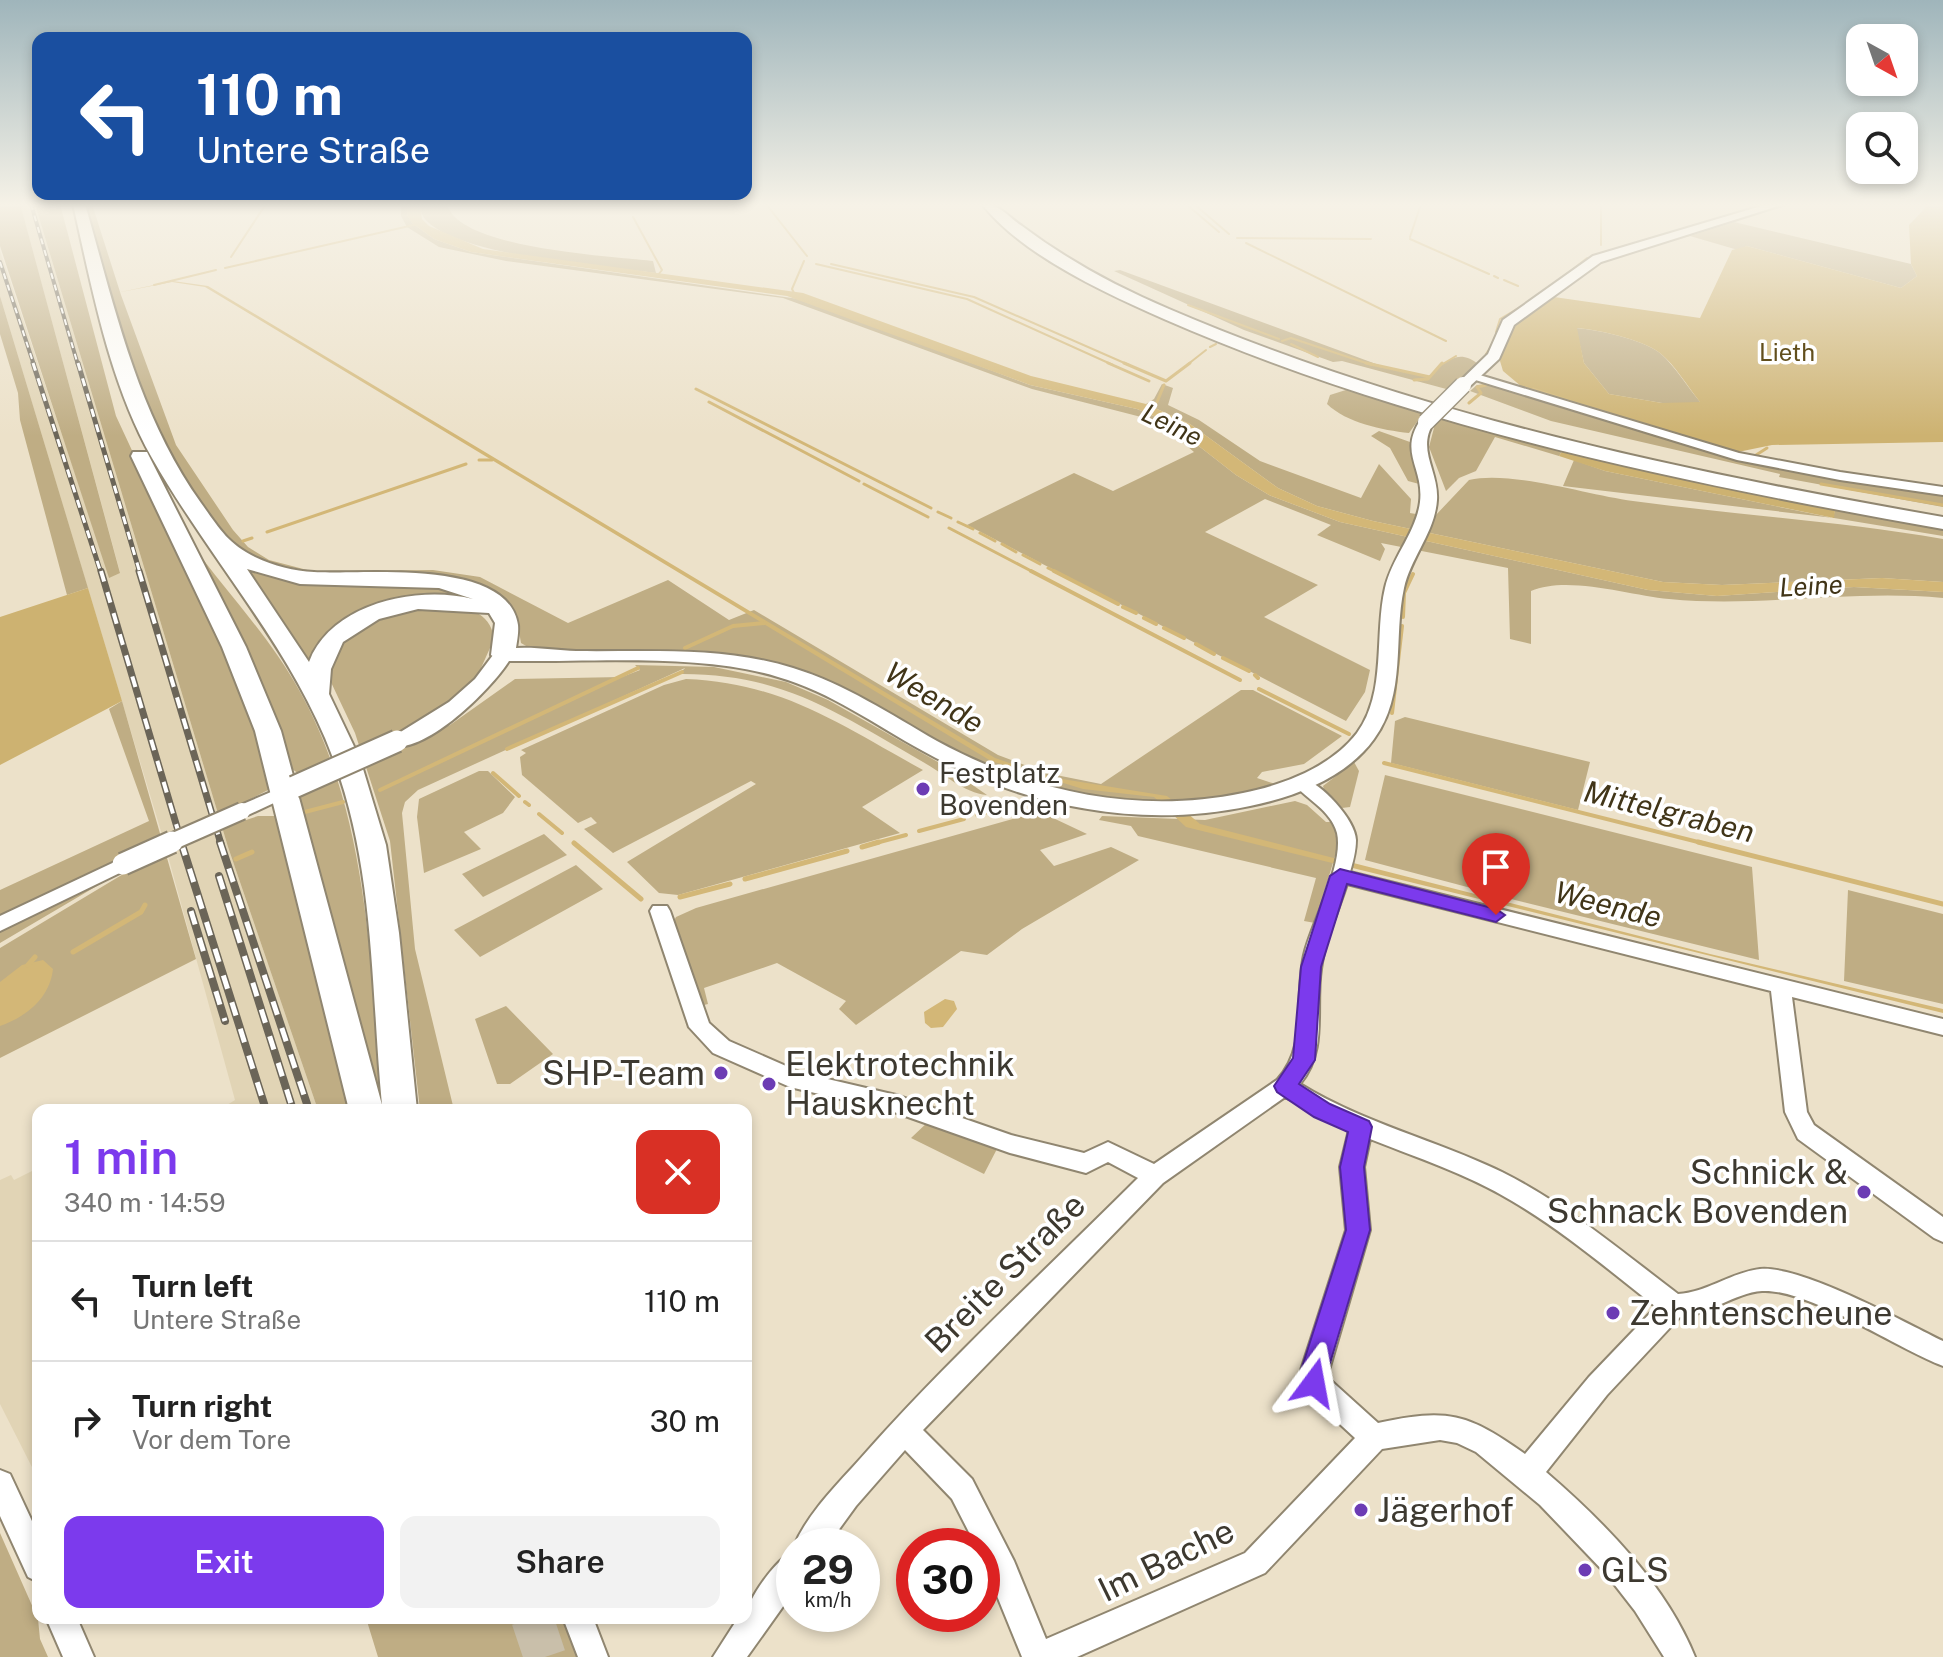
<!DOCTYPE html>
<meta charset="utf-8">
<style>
:root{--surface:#fff;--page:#f2f2f2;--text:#222;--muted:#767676;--line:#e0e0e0;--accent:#7c3aed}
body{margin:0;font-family:"Public Sans",sans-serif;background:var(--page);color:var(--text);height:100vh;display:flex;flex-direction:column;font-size:30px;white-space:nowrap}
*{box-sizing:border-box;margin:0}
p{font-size:26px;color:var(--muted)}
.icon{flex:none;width:44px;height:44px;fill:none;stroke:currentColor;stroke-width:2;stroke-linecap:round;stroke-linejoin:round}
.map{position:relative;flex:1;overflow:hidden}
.sheet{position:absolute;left:32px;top:1104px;width:720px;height:520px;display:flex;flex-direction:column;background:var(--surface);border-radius:16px;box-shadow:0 4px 12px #0003}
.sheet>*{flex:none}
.top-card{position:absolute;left:32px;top:32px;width:720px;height:168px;border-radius:16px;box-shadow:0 4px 12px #0003;background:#1a4fa0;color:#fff;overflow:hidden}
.needle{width:52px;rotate:140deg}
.controls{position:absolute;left:1846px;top:24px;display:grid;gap:16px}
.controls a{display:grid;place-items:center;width:72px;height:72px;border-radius:16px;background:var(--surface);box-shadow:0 4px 12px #0003;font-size:40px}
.speed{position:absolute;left:776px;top:1528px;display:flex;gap:16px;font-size:40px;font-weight:700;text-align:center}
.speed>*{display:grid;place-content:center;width:104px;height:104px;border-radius:50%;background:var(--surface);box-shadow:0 4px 12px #0003;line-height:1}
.speed small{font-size:20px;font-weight:400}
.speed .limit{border:12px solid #d22;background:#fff;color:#111}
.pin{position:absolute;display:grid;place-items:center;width:68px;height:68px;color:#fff;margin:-82px -34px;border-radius:50% 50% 50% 0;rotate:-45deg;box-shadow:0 0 8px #0007}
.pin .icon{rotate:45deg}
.me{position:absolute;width:88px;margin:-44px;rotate:13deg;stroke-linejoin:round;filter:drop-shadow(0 0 6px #0008)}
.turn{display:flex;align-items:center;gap:28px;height:168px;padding:0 32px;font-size:36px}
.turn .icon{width:104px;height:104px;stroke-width:2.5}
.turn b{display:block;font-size:56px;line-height:68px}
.round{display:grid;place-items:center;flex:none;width:84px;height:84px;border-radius:16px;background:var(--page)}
.overview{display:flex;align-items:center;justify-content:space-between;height:136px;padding:0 32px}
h1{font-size:48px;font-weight:600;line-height:60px;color:var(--accent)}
.primary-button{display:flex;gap:16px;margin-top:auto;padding:16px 32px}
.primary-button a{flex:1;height:92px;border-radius:16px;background:var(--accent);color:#fff;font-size:32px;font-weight:600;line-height:92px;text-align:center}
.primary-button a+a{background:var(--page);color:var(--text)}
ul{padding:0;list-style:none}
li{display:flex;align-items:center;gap:24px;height:120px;padding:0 32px;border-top:2px solid var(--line)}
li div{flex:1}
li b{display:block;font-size:30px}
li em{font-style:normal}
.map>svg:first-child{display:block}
</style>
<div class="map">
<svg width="1943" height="1657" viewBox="0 0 1943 1657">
<rect width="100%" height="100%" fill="#ece1c9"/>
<path fill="#e1d4b5" d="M20 204H35L228 847 318 1110H219L235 1100 163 838 0 296V251L110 577 120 572Z
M38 1168V1479L0 1404V1180L11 1175 14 1180Z"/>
<path fill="#bfad84" d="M0 204H20L21 207 120 573 109 578 0 246Z
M35 204H60L116 416 247 698 270 789 226 812 231 825 258 816H279L356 1110H318L228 847Z
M84 204H92L121 295 176 445 233 530 248 547 269 560 311 571 433 570 480 577 568 623 668 580 729 620 754 610 998 755 1046 773 1101 784 1241 690H1253L1342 736 1304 764 1262 772 1257 778 1275 784 1237 795 1178 803 1091 798 1051 789 981 764 794 669 533 650 521 643C517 617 512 604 488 590 440 585 391 581 343 577 323 575 301 576 282 571 167 541 113 304 84 204Z
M401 204H408L407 215 412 223 434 239 471 252 806 300 1030 385 1137 409 1168 422 1236 475 1269 495 1340 522 1648 590 1717 596 1854 587 1943 592V598C1851 589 1760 608 1669 599 1629 595 1567 575 1531 591V644L1510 639 1508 568 1381 543 1385 549 1380 561 1317 535 1331 525 1265 499 1205 532 1318 585 1264 617 1370 670 1365 692 1346 721 967 525 1074 473 1113 491 1194 452 1162 425 1149 419 1032 389 783 298 506 261 439 247 407 227 401 216Z
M420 204H447C458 249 610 256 653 261L656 273C616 267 415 255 420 204Z
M1734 222 1911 264 1917 276 1901 288 1747 246 1738 250 1690 236Z
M1120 270 1387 368 1430 377C1444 361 1459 348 1478 364L1450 390 1342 361 1333 362 1244 330 1114 271Z
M0 296 88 588 67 595 20 420 18 393 0 334Z
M1576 328C1598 330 1642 339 1660 353 1675 366 1688 388 1701 403H1662L1609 394 1584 363Z
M1162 384 1173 388 1168 405 1199 420 1260 461 1361 498 1379 464 1411 499 1410 513 1434 517 1469 480C1510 470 1588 495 1633 501 1736 515 1840 521 1943 539V582L1882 578 1722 585 1663 582 1373 521 1317 506 1278 488 1190 424 1146 404 1154 399Z
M1491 384 1742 459 1943 493V507L1779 477 1780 474 1551 421 1470 391 1477 385Z
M1349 389 1563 450 1559 456 1495 437 1476 471 1459 478 1446 491 1429 447 1435 424 1419 419 1409 433C1382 430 1347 423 1327 404L1330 395Z
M1379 431 1410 442 1423 485 1408 481 1390 448 1371 436Z
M1574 460 1605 471 1833 518 1835 510 1943 530V536L1834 518 1563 486Z
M191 543C226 592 270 637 299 690 370 817 370 968 383 1110L299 799 304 793 299 774 288 766Z
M237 561 280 578 426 583 481 601 374 610 314 667Z
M408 607C438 608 489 598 494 639L477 677 401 749 450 725 515 679 622 677 640 670 635 665 714 667 786 682 828 700 945 766 987 795C964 793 943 773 923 762 837 713 782 673 679 674L685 668 418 790 405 802 402 813 415 949 454 1110H420L390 841 355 733 329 678 335 645 370 619Z
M686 679C784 683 840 725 923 770L862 807 900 833 678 895 659 893 627 862 756 784 751 781 613 853 584 829 597 823 591 817 578 823 522 775 520 757 526 753 521 750 664 685Z
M122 701 196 959 0 1058V948L125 873 124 870 0 943V931L121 858 0 917V890L149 821 109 709Z
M1405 717 1590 762 1578 810 1391 763 1395 721Z
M1354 762 1359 771 1350 807 1342 808 1325 793 1323 786Z
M479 771H488L515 797 503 813 464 832 481 849 424 873 417 817 419 799Z
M1385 775 1752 867 1759 960 1511 899 1518 859 1472 848 1466 877 1474 879 1471 888 1365 860Z
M1295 801 1307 805 1326 822H1333L1338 846 1315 923 1304 921 1316 878 1138 836 1131 826 1099 820 1102 816 1205 820Z
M1030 814 1051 817 1087 834 1040 850 1054 866 1111 847 1139 860 1022 929 987 955 961 951 856 1025 839 1009 846 1001 777 963 704 988 708 1004 700 1006 671 926 676 917 696 908Z
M544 834 567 855 483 897 462 874Z
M576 865 603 889 480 957 454 930Z
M1848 890 1943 914V1004L1844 981Z
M506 1006 553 1054 510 1084H497L475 1019Z
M930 1120 998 1147 984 1174 911 1138Z
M0 1533 38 1619 40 1639 48 1657H0Z
M366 1618H569L584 1657H378Z"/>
<path fill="#cdb271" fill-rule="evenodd" d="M1929 204H1943V442L1772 445 1733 453 1522 387 1503 371 1500 361 1513 325 1554 297 1700 318 1732 250 1747 246 1901 288 1917 276 1911 264 1909 225ZM1577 328C1598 330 1642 339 1660 353 1675 365 1688 387 1700 402L1662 403 1609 394 1584 363Z
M1563 450 1835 510 1834 518 1605 471 1559 456Z
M88 588 122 701 0 765V617Z"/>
<path fill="#d3b777" d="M408 204H420L422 219 429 226 483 249 803 293 1031 376 1146 404 1190 424 1278 488 1317 506 1373 521 1663 582 1722 585 1882 578 1943 582V592L1854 587 1717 596 1648 590 1340 522 1269 495 1236 475 1168 422 1137 409 1030 385 787 296 471 252 434 239 412 223 407 215Z
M173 281 208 286 995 758 1050 777 1167 796 1200 824 1710 954 1943 1009V1013L1186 827 1154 797 1083 789 991 761 205 287 172 282 116 293Z
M43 960 53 969C50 998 26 1017 0 1026V982L22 965Z
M945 999 954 1001 957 1009 943 1027 931 1028 925 1023 924 1012Z"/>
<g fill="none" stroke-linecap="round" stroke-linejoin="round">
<path stroke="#d3b777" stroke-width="2" d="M766 204 807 256
M1186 204 1219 232
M1194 204 1229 234
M1601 204V245
M633 217 662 270 658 275
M1700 232 1786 204
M1686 236 1696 233
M1410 237 1420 207
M1237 238 1371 239
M1410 239 1489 274
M1246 243 1446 341
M231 257 266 204
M816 264 967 299 1113 365
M831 264 974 297 1129 365
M225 268 418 224
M1567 274 1587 258
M1494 276 1498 278
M1504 280 1518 286
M154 285 216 270
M795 295 792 289 804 261
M1544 304 1583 275
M1188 305 1279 339
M1496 332 1500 319 1532 300
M1282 341 1291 338 1372 365
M1291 344 1318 357
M1210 347 1216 344
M1486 354 1492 345
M1187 365 1206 350
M1441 365 1456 356"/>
<path stroke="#d3b777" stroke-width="3" d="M1108 363 1149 381
M1124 363 1166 381 1190 363
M1366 363 1430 377
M1414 380 1428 379 1442 363
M696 389 931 508
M1533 389 1584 406
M709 402 859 481
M1157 402 1164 385
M1469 403 1481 393 1477 387 1486 385
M1753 457 1767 448
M479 460H492
M864 484 928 517
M1821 484 1943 505
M938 512 951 518
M958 522 973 529
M949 528 1035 573
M267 532 466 464
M980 533 995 541
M243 541 252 538
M1002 544 1016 552
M1023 555 1040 564
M1048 568 1058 573"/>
<path stroke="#d3b777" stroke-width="4" d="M1031 571 1240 680
M1054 571 1118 604
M1123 607 1136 613
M1403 617 1404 593 1413 574
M1144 618 1156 624
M1164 628 1184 638
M1196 644 1214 654
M685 648 733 626 765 623
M1223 658 1249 671
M1255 675 1258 678
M1259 689 1349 734
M1392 713 1402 626
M507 749 682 672
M1384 763 1706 844
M493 773 519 796
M380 790 638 668
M525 802 529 805
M301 813 343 802
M539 814 562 833
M977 815 1001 808
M919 831 964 819
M872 844 906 835"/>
<path stroke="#d3b777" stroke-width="5" d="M1698 842 1943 904
M574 843 641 899
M862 847 879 842
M236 859 252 852
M745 879 847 851
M680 897 730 884
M73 952 141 912 145 905
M28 965 35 957"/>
<path stroke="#c9bfaa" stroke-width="42" stroke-dasharray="42 21" stroke-linecap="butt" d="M532 1618 545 1657"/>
<g stroke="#908670" stroke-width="4">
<path id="minor" d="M1473 373 1739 453 1840 472 1943 487V495L1840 480 1737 460 1469 378V374Z
M1302 778C1321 783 1355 819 1356 840 1356 851 1353 862 1350 872L1943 1019V1035L1792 997 1807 1112 1814 1125 1943 1217V1242L1934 1238 1798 1139 1785 1112 1771 991 1347 884C1338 912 1325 939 1321 969 1315 1008 1328 1051 1300 1084 1363 1123 1436 1140 1502 1172 1566 1204 1621 1251 1678 1294 1708 1292 1732 1272 1760 1269 1801 1265 1904 1322 1943 1341V1366C1898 1349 1807 1288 1762 1291 1734 1293 1709 1315 1680 1317L1607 1395 1546 1472C1605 1523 1666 1585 1695 1657H1664L1635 1611 1607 1575 1540 1505 1476 1452 1457 1443 1440 1440 1382 1449 1265 1573 1077 1657H1022L982 1559V1546H976L952 1499 905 1450 856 1506 827 1546H794C809 1510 843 1479 868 1450 953 1355 1048 1268 1138 1178L1108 1162 1086 1173 1010 1153 894 1112 790 1087 713 1053 689 1027 650 911 653 906H667L670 911 709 1023 729 1041 802 1073 896 1095 1011 1135 1084 1153 1108 1142 1154 1164 1277 1080C1310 1045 1293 994 1305 951 1313 920 1344 864 1337 833 1331 810 1307 800 1293 783ZM1285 1097 1349 1130 1340 1167 1346 1230 1301 1370V1383L1305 1392 1355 1438 1245 1553 1046 1639 1014 1561 972 1479 923 1430 1163 1183ZM1370 1139C1418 1158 1467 1174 1512 1201 1563 1231 1609 1270 1656 1307L1589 1377 1525 1454C1467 1413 1448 1408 1378 1423L1327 1377 1370 1230 1364 1167Z
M285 786 291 787 294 791 291 795 248 815H236L233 811 236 807Z
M123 858 130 860 132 864 130 868 0 931V916Z
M0 1470 10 1474 38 1534V1582L28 1577 0 1516Z
M794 1551V1591L747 1657H713L738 1618H746C746 1600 777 1558 794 1551Z
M46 1618H77L94 1657H63Z
M563 1618H593L608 1657H578Z"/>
</g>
<g stroke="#908670" stroke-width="4">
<path id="major" d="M1768 204H1785L1601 262 1514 325 1499 359 1468 388 1456 385 1488 354 1503 320 1593 256Z
M1421 419 1434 422C1416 450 1439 471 1437 500 1435 532 1411 557 1404 588 1393 638 1407 694 1374 739 1346 778 1294 797 1250 806 1137 830 1023 806 923 751 875 725 831 692 778 677 701 653 591 662 509 661 491 689 426 755 389 746L386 741 449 702 475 679 496 651C521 644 551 650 576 651 649 652 723 646 793 668 845 684 890 714 937 741 1030 792 1138 815 1243 793 1283 785 1331 767 1357 733 1387 692 1374 634 1385 588 1392 557 1416 533 1420 502 1424 467 1398 453 1421 419Z"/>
</g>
<g stroke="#908670" stroke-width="4">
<path id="highway" d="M73 204H85C115 308 137 413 201 503 219 528 227 543 255 557 274 566 294 571 314 572 361 575 508 557 518 625 519 634 516 646 515 655L503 662 491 655 495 623 489 613 418 609 379 619 343 642 331 669 329 694 360 759 386 845 399 933 417 1110H349L255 731 222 647 131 456 133 452H147L149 456 246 647 281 731 382 1105C371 990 375 868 333 758 292 648 210 560 152 458 109 382 92 288 73 204ZM247 569 300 584 439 588 473 599C418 585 331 603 309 662Z
M982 204C1000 204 1007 216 1022 226 1067 260 1117 287 1169 309 1416 415 1679 471 1943 517V529C1678 482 1412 427 1164 319 1105 293 1022 255 982 204Z"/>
</g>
<use href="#minor" fill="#fff" fill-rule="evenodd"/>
<use href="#major" fill="#fff" fill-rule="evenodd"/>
<use href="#highway" fill="#fff" fill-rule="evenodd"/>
<g stroke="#6b6558" stroke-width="4">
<path id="rail-far3" d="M31 204 78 365
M0 262 34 365"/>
</g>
<g stroke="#6b6558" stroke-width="5">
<path id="rail-far2" d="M33 363 101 573
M78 363 140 573"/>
</g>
<g stroke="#6b6558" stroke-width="7">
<path id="rail-far1" d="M101 571 182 844
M139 571 221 844"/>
</g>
<g stroke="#6b6558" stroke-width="8">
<path id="rail" d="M181 842 266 1110
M220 842 309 1110
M219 876 293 1110
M191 911 225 1021"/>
</g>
<use href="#rail-far3" stroke="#fff" stroke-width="2" stroke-dasharray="6" stroke-linecap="butt"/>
<use href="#rail-far2" stroke="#fff" stroke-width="3" stroke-dasharray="8" stroke-linecap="butt"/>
<use href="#rail-far1" stroke="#fff" stroke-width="4" stroke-dasharray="11" stroke-linecap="butt"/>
<use href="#rail" stroke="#fff" stroke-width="5" stroke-dasharray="14" stroke-linecap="butt"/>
<g stroke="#908670" stroke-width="20" stroke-linecap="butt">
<path id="minor-bridge-far1" d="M167 844 242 811"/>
</g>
<g stroke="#908670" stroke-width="25" stroke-linecap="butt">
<path id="minor-bridge" d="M123 864 172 842"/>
</g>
<g stroke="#908670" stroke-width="19" stroke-linecap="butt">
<path id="major-bridge-far1" d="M1426 422 1463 385"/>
</g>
<g stroke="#908670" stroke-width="25" stroke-linecap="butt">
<path id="major-bridge" d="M294 787 397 741"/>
</g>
<use href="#minor-bridge-far1" stroke="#fff" stroke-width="16"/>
<use href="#minor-bridge" stroke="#fff" stroke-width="21"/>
<use href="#major-bridge-far1" stroke="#fff" stroke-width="16"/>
<use href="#major-bridge" stroke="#fff" stroke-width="21"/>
</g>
<linearGradient id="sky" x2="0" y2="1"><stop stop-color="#9fb5bb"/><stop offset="0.47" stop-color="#f6f2e7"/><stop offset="1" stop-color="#f6f2e7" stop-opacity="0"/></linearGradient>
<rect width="1943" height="436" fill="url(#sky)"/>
<path fill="#7c3aed" stroke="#51269a" stroke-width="2" d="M1340 869 1496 909 1505 915 1496 922 1347 884 1321 967 1315 1060 1299 1084 1330 1104 1369 1121 1372 1127 1364 1167 1370 1230 1328 1370 1324 1392 1314 1395 1305 1392 1301 1370 1346 1230 1340 1167 1348 1132 1314 1117 1277 1092 1274 1086 1293 1058 1301 967 1330 876Z"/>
<g fill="#6c3cb4" stroke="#fff" stroke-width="3">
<circle cx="923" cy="789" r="8"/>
<circle cx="721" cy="1073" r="8"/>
<circle cx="769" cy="1084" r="8"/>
<circle cx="1864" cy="1192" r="8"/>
<circle cx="1613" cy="1313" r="8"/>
<circle cx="1361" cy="1510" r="8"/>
<circle cx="1585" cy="1570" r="8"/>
</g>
<g text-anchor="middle" stroke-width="7" stroke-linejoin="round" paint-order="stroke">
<g font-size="24" fill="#624f1d" stroke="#fff">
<text x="1787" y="361">Lieth</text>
</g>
<g font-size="26" font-style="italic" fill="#413518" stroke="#fff">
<text transform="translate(1172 425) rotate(26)" y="9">Leine</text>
<text transform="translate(1811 586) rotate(-3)" y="9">Leine</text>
</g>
<g font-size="28" fill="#3d3930" stroke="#fff" text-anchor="start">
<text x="939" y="783">Festplatz<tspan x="939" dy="32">Bovenden</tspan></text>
</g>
<g font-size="30" font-style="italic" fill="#413518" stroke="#fff">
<text transform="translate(934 698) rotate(31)" y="10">Weende</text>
<text transform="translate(1669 812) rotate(14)" y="10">Mittelgraben</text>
<text transform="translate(1608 905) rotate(14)" y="10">Weende</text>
</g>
<g font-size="34" fill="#3d3930" stroke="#fff" text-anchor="start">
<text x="785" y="1076">Elektrotechnik<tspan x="785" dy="39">Hausknecht</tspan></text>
<text x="705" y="1085" text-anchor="end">SHP-Team</text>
<text x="1848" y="1184" text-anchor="end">Schnick &amp;<tspan x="1848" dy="39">Schnack Bovenden</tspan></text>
<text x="1629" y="1325">Zehntenscheune</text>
<text x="1377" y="1522">Jägerhof</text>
<text x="1601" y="1582">GLS</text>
</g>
<g font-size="34" fill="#3d3930" stroke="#fff">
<text transform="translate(1005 1273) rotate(-45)" y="12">Breite Straße</text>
<text transform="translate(1166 1560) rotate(-26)" y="12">Im Bache</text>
</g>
</g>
</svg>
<div class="controls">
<a><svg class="needle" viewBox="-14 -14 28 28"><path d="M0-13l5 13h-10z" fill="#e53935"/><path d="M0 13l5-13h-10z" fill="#767676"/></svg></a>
<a><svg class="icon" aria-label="search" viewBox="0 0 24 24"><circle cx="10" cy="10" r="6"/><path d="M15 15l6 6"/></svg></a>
</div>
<div class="speed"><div>29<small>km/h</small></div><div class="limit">30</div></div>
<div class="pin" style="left:1496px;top:915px;background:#d93025"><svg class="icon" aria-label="arrive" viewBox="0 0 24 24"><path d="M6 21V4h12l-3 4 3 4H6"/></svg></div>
<svg class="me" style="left:1314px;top:1383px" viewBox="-20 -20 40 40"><path d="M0-17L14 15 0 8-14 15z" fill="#7c3aed" stroke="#fff" stroke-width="4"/></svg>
<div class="top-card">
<div class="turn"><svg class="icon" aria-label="left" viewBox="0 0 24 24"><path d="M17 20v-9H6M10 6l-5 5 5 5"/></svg><div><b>110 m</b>Untere Straße</div></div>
</div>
<section class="sheet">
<div class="overview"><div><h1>1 min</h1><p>340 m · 14:59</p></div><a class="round" style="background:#d93025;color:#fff"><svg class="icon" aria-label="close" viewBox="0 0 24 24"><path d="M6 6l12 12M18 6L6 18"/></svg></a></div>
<ul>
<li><svg class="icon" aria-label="left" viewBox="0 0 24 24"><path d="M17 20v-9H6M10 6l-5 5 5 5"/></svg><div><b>Turn left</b><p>Untere Straße</p></div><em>110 m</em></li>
<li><svg class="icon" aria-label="right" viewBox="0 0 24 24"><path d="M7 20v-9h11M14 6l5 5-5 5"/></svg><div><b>Turn right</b><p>Vor dem Tore</p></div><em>30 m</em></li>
</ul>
<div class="primary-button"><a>Exit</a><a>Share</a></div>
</section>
</div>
